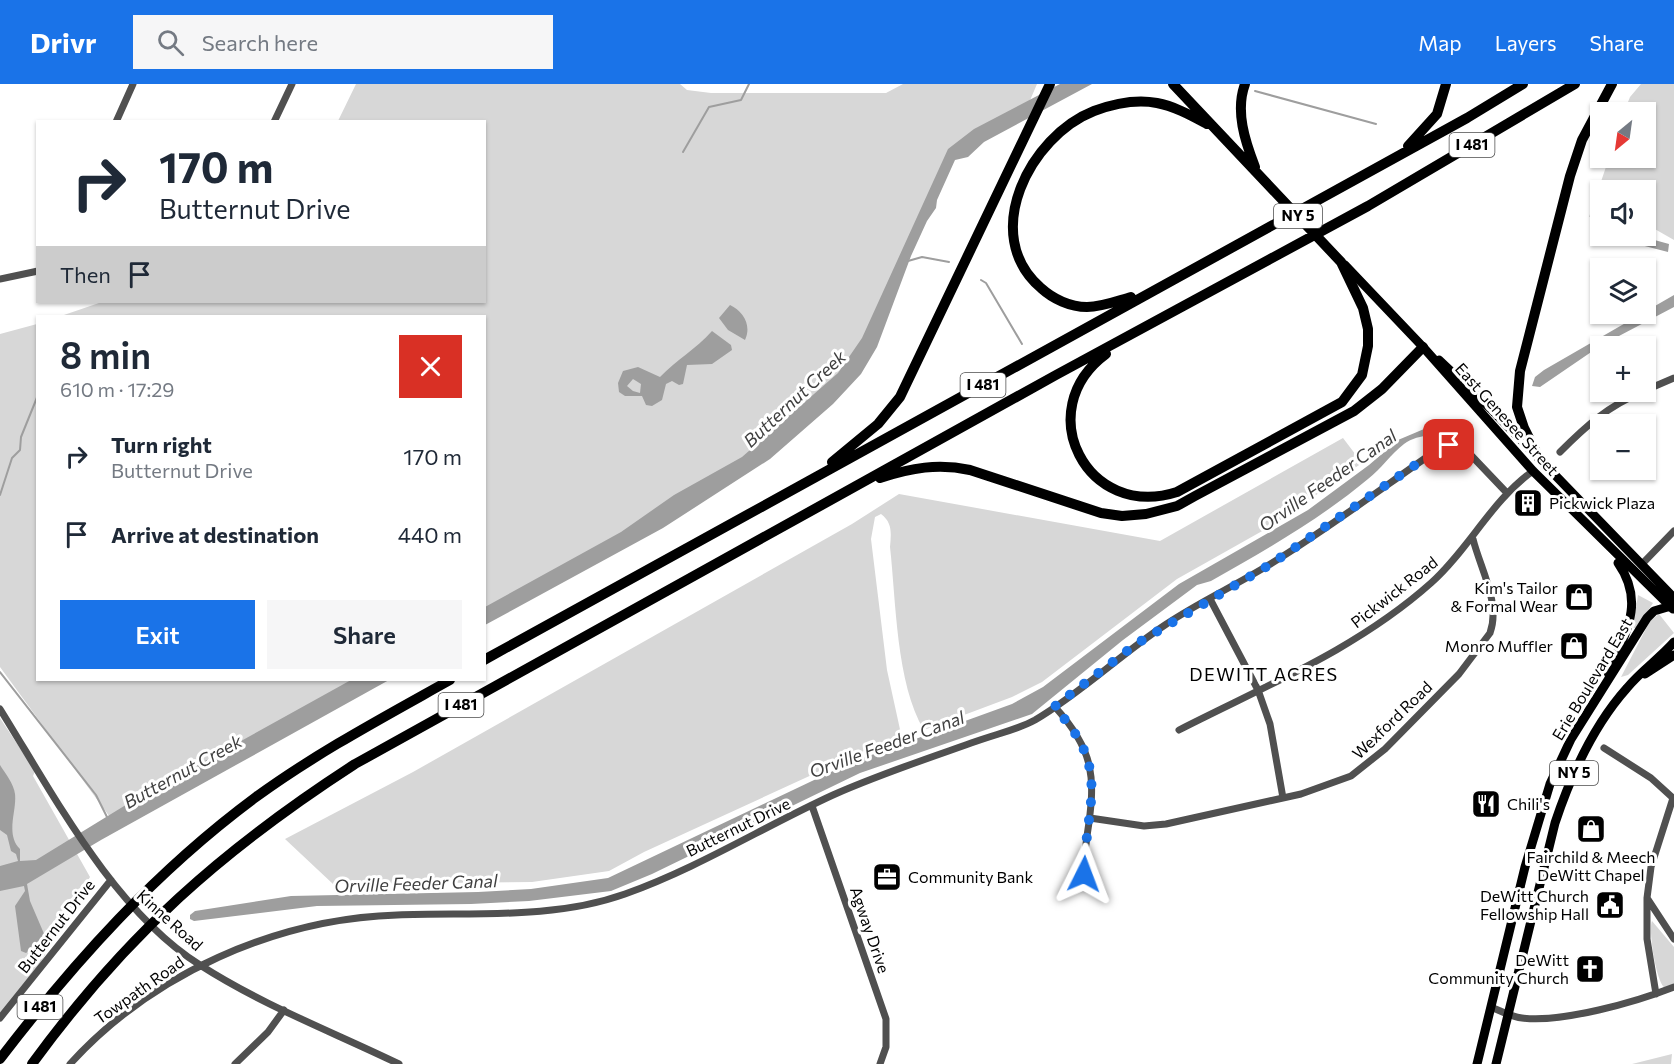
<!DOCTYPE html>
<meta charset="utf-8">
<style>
:root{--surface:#fff;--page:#f6f6f7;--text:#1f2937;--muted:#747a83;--accent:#1a73e8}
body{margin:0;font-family:Commissioner,sans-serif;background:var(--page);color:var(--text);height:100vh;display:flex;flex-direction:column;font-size:22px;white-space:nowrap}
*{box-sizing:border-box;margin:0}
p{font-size:20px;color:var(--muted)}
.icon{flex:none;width:33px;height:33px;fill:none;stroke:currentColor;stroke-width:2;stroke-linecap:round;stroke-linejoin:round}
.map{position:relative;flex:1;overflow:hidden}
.side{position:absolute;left:36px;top:231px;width:450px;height:366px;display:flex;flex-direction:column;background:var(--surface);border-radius:0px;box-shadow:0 2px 4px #0004}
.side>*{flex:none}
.top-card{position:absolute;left:36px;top:36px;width:450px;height:183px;border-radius:0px;box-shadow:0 2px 4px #0004;background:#fff;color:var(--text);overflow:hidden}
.needle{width:39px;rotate:209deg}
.fabs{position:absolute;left:1590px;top:18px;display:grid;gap:12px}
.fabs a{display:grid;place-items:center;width:66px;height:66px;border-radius:0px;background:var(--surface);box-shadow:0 2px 4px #0004;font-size:30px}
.pin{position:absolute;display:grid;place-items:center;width:51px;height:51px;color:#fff;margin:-26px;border-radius:12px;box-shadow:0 3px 9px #0006}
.me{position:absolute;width:66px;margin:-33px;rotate:3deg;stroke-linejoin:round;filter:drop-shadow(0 0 4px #0008)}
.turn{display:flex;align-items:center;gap:21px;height:126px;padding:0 24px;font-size:27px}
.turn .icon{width:78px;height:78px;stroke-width:2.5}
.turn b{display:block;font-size:42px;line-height:51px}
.then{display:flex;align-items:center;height:57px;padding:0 24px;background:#0003;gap:12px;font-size:22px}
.round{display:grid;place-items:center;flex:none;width:63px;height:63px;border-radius:0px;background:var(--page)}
.summary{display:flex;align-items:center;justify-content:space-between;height:102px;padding:0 24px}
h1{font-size:36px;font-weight:600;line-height:45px}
.button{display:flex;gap:12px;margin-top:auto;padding:12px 24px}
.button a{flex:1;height:69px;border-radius:0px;background:var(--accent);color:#fff;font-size:24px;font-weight:600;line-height:69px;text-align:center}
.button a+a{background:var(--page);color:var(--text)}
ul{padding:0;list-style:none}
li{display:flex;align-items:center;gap:18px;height:78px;padding:0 24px}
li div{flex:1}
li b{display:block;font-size:22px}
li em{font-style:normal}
header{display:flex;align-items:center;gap:36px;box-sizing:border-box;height:84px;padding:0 30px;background:var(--accent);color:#fff}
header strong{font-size:28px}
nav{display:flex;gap:33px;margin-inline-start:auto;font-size:21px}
.search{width:420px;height:54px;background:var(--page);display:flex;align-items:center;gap:15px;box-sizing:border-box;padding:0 21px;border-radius:0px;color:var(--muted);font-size:22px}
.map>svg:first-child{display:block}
</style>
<header>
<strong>Drivr</strong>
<div class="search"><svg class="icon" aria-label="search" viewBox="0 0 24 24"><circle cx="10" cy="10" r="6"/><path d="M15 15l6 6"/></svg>Search here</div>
<nav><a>Map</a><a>Layers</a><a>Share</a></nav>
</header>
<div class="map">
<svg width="1674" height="980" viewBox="0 0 1674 980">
<rect width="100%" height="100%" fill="#fff"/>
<path fill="#d7d7d7" d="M356 0H680L687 6 711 9H886L903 0H1037L1025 28 948 78 856 280 765 367 485 534 484 232H61L102 218H484V38L338 37Z
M1641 0H1674V156L1646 140V106H1600V132L1589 133 1609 74H1646V28H1624L1630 13Z
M37 240 38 596H375L115 740 0 583V250Z
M1343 354 1362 379 1273 441 1177 495 1042 598 1012 613 924 646C896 600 896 516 890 463 891 450 893 439 881 430L875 433 871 455 887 586 901 650 644 768 609 787 532 798 333 800 285 755 413 688 852 440 899 410 1160 457Z
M1638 511 1653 519 1636 545 1633 543Z
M1659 530 1674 549 1628 591 1621 593 1650 537Z
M0 634 35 687 33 692 90 793 27 902 0 934Z
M1652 837 1674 863V900L1665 904C1656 899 1648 845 1652 837Z
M1672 970 1671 980H1632Z"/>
<path fill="#9e9e9e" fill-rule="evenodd" d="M1060 0H1092L984 58 968 73 955 76 937 116 936 124 927 137 911 172 877 263 861 290 833 320 770 375 663 444 485 541V523L621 448 674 411 742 373 838 289 862 254 948 65 974 45Z
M1623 152H1640L1669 160 1668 168 1637 160Z
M1674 211V223L1600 262 1540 303 1532 302 1535 293 1544 286Z
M730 221C743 227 752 241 745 256L728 246 719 234Z
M712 247 731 261 732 266 712 280 687 281 683 300 679 301 672 297 666 300 662 316 652 322 646 321 642 312H625L619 308 618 299 623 287 638 283 660 293C676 276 696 265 712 247ZM633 295 641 300 640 309 633 307 627 302Z
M1443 337 1454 341C1440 354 1420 348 1404 360 1391 370 1381 385 1368 395 1320 435 1266 466 1211 497L1197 501 1123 556 1032 630 860 689 652 790 611 807 529 817 471 820 317 822 194 837 190 835V831L195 827 291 812 478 808 531 805 608 794 852 678 1012 620 1043 603 1179 500 1308 426 1369 381 1398 356Z
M351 596H389L101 756 27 800 30 817 45 852 44 856 26 869 21 867 15 822 25 807 24 802 0 807V782L18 777 16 770 11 767 7 751 0 746V681C5 689 14 700 15 710 17 727 5 750 20 765V777L36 776 129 719Z"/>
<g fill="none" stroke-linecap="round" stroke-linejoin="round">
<path stroke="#9e9e9e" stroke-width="2" d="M1255 7 1376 40
M683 68 709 23 741 16 749 0
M908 177 922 173 949 178
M981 196 986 199 1022 260
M0 411 12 374 20 366 21 353 38 311
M0 588 96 711 108 735"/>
<path stroke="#505050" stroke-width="7" d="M116 38 133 0
M274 38 292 0
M0 195 38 187
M1646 306 1674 294
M1560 368C1586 342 1608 322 1642 308
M1643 479 1674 447
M1210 515 1258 606 1270 640 1283 714
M1055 623C1095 667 1096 694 1087 752 1085 768 1082 787 1088 803
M0 625C53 710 114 827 200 881 262 921 333 948 399 980
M1179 646C1267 601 1357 565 1431 499 1469 465 1491 417 1533 387
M1604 664 1651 694 1674 715
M1673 714 1651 783 1647 814 1674 855
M812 722 886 935V963L880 980
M1090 734 1144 742 1166 740 1301 710 1351 692 1385 665 1459 590 1490 549C1501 519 1480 484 1473 455
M1647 814V855L1656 910
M1491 923C1501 927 1511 933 1522 934 1562 939 1636 918 1674 903
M0 934 111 796
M70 980C152 890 275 835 397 831 473 828 552 836 625 810 698 784 763 743 833 711 880 690 929 674 977 657 996 650 1017 646 1035 636 1081 609 1121 570 1165 541 1199 518 1237 501 1272 479 1329 444 1382 404 1437 366L1449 361 1467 367 1507 409
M235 980 268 948 284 926"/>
<path stroke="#000" stroke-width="9" d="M1345 181 1423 263 1533 387 1673 525
M1439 276 1492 326 1674 514
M1608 589C1625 550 1646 519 1618 479
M1645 590 1674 571
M1477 980 1525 783 1550 700 1571 655 1647 534 1654 527 1674 521
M1496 980 1555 739C1571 691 1593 642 1627 604 1641 587 1660 574 1674 558"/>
<path stroke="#000" stroke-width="10" d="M1245 0C1235 27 1245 57 1255 83
M1408 62 1437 30 1446 0
M1131 213C1117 217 1102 223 1087 223 1070 223 1053 215 1041 204 979 151 1030 52 1094 27 1113 20 1136 15 1157 19 1174 22 1192 32 1207 40
M1106 270C1030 326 1087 437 1177 408L1342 318 1362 291 1368 262V245L1363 224 1341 178 1173 0
M1539 374 1524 344 1517 323 1520 287 1570 92 1582 56 1612 0
M832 378 878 340 900 313 1050 0
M880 394C911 384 938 379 970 386L1101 429 1122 432 1146 430 1177 422 1195 412 1354 327 1382 305 1423 263
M484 576 1467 34 1523 0
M0 975C75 877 156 787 256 713 318 668 384 633 450 596
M32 980C126 851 222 766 355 680L1056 291 1368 122 1575 0"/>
</g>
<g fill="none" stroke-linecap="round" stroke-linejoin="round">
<path stroke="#1a73e8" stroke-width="10" stroke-dasharray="0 18" d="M1084 790C1086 716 1112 685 1054 623L1136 560 1271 480 1437 366 1449 361"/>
</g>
<defs>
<g id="building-square" transform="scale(1.5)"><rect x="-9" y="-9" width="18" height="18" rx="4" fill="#000" stroke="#fff"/><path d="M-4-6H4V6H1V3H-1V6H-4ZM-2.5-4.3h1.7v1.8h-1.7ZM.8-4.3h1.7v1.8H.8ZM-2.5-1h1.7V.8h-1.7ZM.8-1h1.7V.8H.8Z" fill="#fff"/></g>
<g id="shop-square" transform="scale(1.5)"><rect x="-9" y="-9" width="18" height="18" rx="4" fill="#000" stroke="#fff"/><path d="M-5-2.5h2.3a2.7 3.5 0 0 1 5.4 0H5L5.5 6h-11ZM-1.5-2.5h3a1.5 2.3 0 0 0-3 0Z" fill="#fff"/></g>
<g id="restaurant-square" transform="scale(1.5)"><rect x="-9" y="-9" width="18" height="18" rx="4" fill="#000" stroke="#fff"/><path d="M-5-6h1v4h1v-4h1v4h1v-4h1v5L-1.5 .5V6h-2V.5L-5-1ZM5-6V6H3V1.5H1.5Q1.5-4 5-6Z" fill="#fff"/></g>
<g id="office-square" transform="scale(1.5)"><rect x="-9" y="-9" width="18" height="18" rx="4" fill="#000" stroke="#fff"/><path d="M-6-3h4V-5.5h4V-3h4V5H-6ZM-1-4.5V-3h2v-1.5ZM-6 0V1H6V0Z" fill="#fff"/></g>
<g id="civic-square" transform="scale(1.5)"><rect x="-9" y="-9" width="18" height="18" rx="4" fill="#000" stroke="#fff"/><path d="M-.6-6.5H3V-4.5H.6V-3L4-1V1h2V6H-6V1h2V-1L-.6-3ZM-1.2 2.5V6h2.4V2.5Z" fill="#fff"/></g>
<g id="church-square" transform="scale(1.5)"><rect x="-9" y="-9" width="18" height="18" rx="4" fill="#000" stroke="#fff"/><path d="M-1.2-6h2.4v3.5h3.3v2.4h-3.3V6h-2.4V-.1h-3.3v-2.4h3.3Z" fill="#fff"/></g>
</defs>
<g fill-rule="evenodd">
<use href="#building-square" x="1528" y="419"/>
<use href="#shop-square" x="1579" y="513"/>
<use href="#shop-square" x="1574" y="562"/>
<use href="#restaurant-square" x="1486" y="720"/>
<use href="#shop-square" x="1591" y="745"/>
<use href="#office-square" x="887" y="793"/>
<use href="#civic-square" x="1610" y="821"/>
<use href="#church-square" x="1590" y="885"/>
</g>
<g text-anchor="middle" stroke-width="6" stroke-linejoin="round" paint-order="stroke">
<g fill="#fff" stroke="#4c4c4c" stroke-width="1.5">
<rect x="1449.5" y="49" width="45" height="24" rx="4.5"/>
<rect x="1274" y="120" width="48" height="24" rx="4.5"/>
<rect x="960.5" y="289" width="45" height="24" rx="4.5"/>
<rect x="438.5" y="609" width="45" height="24" rx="4.5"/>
<rect x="1550" y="677" width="48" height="24" rx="4.5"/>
<rect x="17.5" y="911" width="45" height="24" rx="4.5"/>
</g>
<g font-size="15" font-weight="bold" fill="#000">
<text x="1472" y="66">I 481</text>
<text x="1298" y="137">NY 5</text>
<text x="983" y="306">I 481</text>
<text x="461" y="626">I 481</text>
<text x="1574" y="694">NY 5</text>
<text x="40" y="928">I 481</text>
</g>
<g font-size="16" fill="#000" stroke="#fff">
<text transform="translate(1507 335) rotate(48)" y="6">East Genesee Street</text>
<text transform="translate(1394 508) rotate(-38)" y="6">Pickwick Road</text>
<text transform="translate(1592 595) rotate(-59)" y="6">Erie Boulevard East</text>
<text transform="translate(1392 636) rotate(-44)" y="6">Wexford Road</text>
<text transform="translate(738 743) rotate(-26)" y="6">Butternut Drive</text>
<text transform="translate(170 836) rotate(42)" y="6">Kinne Road</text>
<text transform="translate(56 842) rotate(-52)" y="6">Butternut Drive</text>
<text transform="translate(870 846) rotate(71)" y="6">Agway Drive</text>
<text transform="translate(139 906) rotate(-35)" y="6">Towpath Road</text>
</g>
<g font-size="16" fill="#000" stroke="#fff" text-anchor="end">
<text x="1549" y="425" text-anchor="start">Pickwick Plaza</text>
<text x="1558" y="510">Kim's Tailor<tspan x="1558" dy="18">&amp; Formal Wear</tspan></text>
<text x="1553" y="568">Monro Muffler</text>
<text x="1507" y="726" text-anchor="start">Chili's</text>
<text x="1591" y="779" text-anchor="middle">Fairchild &amp; Meech<tspan x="1591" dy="18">DeWitt Chapel</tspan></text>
<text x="908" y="799" text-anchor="start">Community Bank</text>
<text x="1589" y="818">DeWitt Church<tspan x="1589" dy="18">Fellowship Hall</tspan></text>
<text x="1569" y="882">DeWitt<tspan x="1569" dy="18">Community Church</tspan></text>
</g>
<g font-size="18" font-style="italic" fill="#3f3f3f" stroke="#fff">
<text transform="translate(795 315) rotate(-43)" y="6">Butternut Creek</text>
<text transform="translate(1328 397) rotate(-35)" y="6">Orville Feeder Canal</text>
<text transform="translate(887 661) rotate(-20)" y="6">Orville Feeder Canal</text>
<text transform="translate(183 688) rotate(-29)" y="6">Butternut Creek</text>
<text transform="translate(416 800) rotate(-2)" y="6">Orville Feeder Canal</text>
</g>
<g font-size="18" letter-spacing="1.5" fill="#000" stroke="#fff">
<text x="1264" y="597">DEWITT ACRES</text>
</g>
</g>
</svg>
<div class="fabs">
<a><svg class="needle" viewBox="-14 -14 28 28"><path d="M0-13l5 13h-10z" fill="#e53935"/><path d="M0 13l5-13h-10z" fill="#747a83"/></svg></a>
<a><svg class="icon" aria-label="sound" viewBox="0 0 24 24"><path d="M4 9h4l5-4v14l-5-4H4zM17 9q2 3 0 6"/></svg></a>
<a><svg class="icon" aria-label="layers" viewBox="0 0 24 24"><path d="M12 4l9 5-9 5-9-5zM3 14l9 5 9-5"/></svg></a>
<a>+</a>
<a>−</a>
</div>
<div class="pin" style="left:1449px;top:361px;background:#d93025"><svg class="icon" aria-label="arrive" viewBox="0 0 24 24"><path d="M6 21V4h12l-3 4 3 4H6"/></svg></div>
<svg class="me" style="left:1084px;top:790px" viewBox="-20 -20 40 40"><path d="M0-17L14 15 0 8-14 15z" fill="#1a73e8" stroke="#fff" stroke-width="4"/></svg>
<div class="top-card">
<div class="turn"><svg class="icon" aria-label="right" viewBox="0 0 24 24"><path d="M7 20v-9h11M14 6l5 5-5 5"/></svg><div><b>170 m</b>Butternut Drive</div></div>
<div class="then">Then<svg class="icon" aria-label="arrive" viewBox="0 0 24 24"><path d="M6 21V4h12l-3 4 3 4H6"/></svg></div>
</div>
<section class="side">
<div class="summary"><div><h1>8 min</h1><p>610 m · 17:29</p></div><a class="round" style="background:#d93025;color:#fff"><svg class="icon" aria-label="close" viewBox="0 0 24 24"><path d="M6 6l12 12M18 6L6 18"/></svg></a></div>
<ul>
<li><svg class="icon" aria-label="right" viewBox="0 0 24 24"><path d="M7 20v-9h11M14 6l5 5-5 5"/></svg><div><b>Turn right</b><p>Butternut Drive</p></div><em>170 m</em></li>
<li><svg class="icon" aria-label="arrive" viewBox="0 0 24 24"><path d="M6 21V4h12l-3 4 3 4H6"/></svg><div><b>Arrive at destination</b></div><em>440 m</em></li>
</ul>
<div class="button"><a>Exit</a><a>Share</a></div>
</section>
</div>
